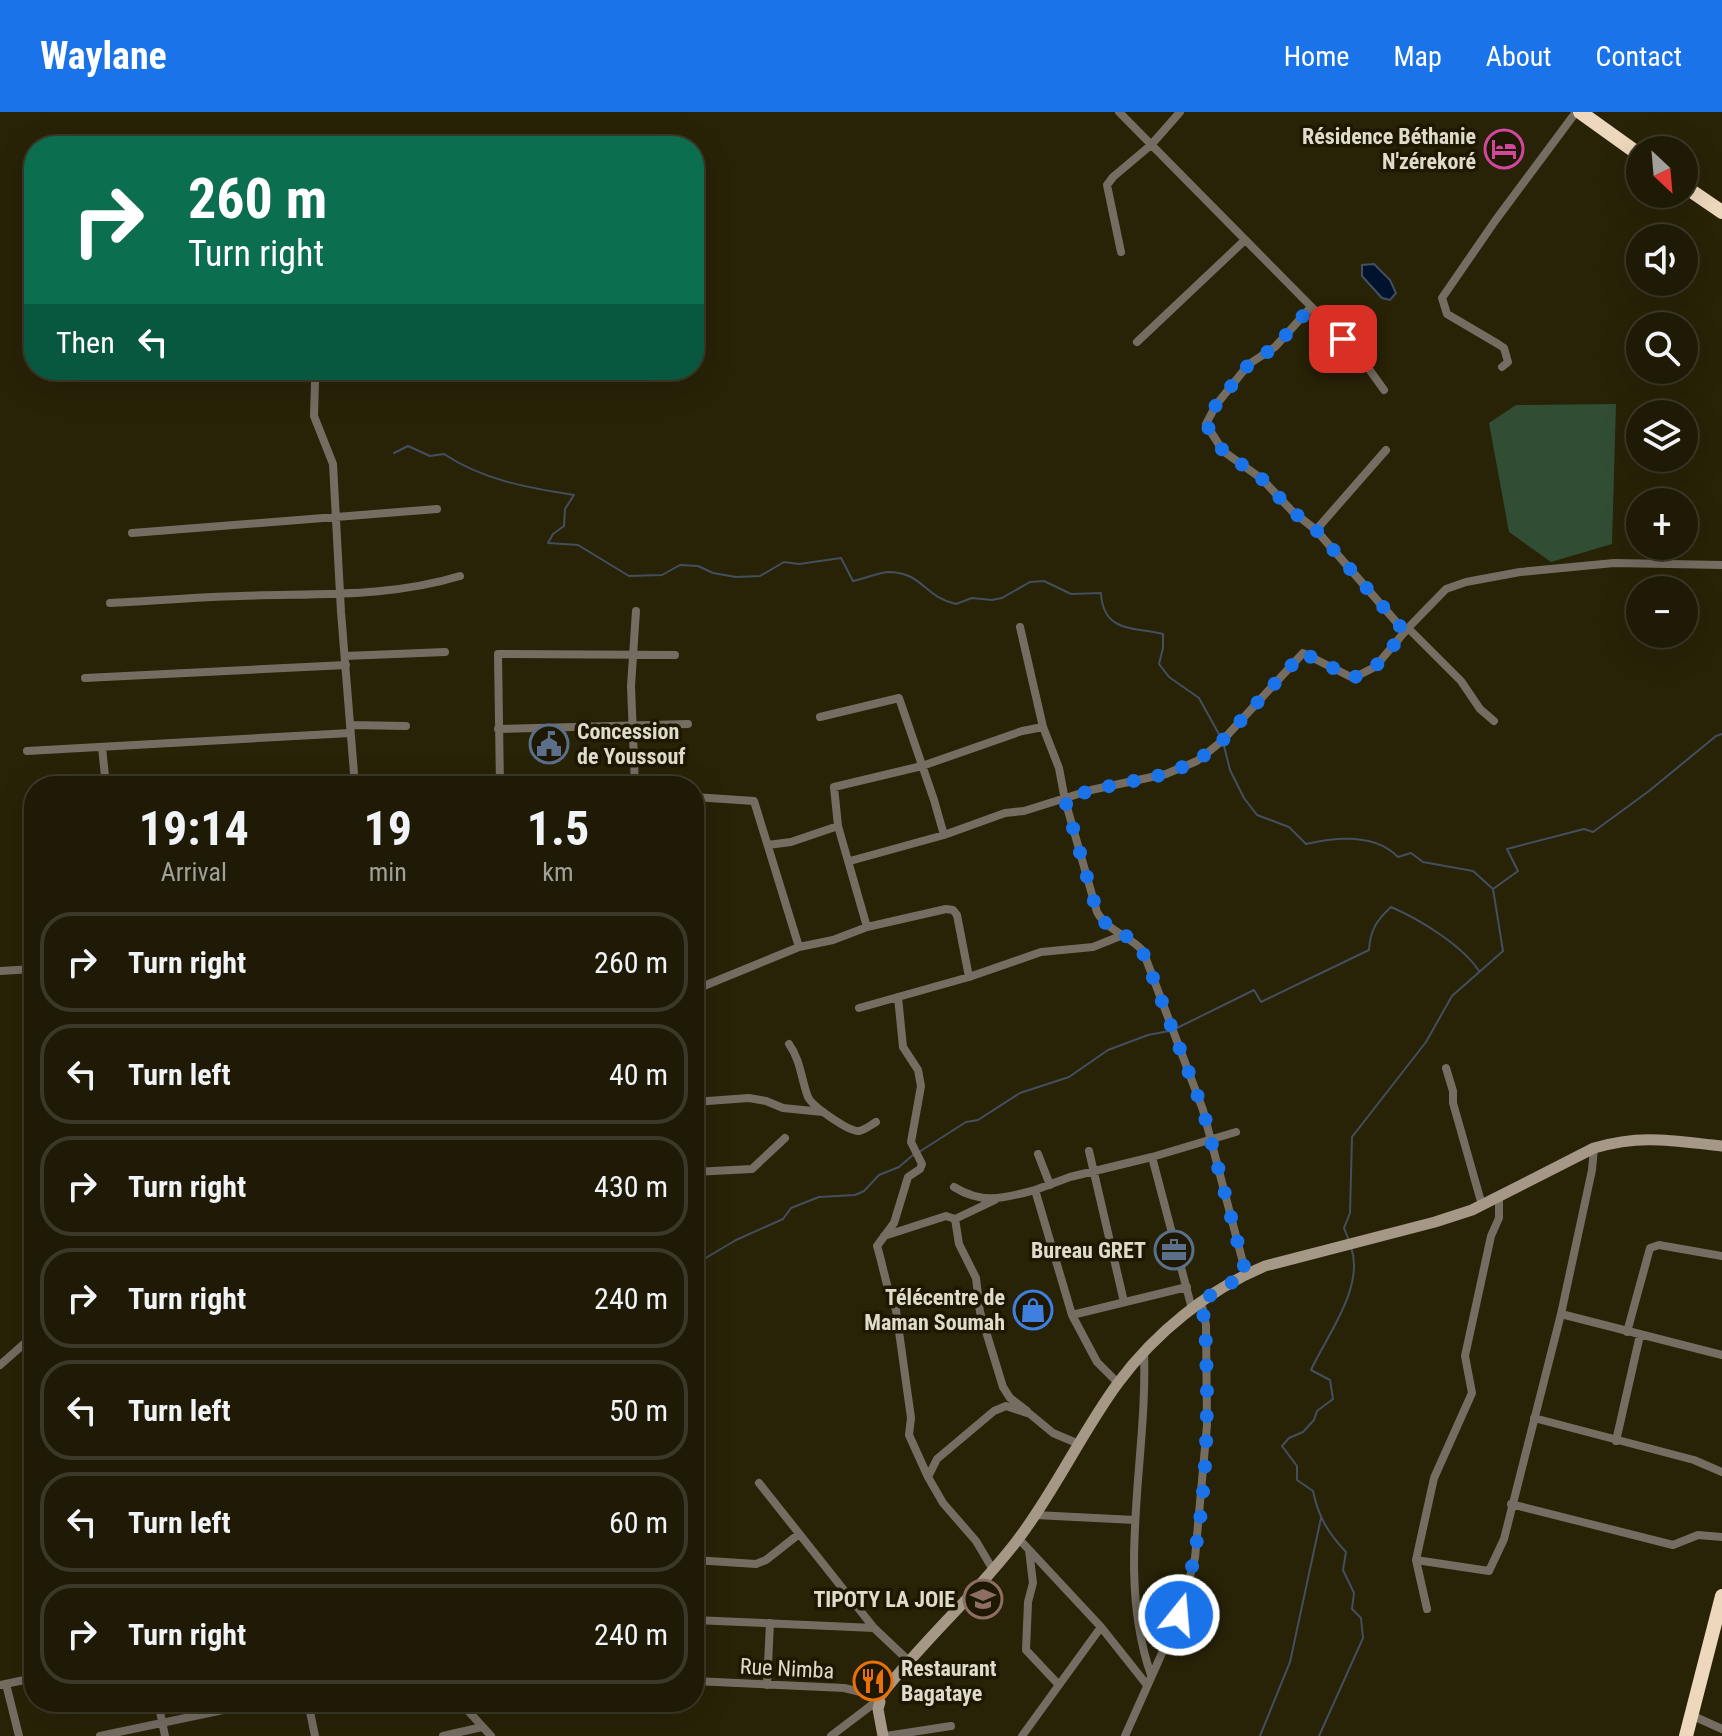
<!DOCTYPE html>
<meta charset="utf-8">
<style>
:root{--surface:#1e1a05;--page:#2b2713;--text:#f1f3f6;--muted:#a1a19a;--line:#3c3827;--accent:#1a73e8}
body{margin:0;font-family:"Roboto Condensed",sans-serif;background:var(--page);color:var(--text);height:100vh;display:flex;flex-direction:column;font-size:30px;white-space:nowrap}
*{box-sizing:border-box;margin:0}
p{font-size:26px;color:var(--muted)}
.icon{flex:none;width:44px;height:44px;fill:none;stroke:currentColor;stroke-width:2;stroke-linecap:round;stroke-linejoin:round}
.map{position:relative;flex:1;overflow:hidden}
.side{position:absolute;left:24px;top:664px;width:680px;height:936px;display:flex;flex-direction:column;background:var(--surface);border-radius:32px;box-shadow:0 8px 32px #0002,0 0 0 2px var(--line)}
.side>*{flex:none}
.top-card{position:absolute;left:24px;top:24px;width:680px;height:244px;border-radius:32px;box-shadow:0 8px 32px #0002,0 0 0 2px var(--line);background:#0b6e4f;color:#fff;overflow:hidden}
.needle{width:52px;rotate:154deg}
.tools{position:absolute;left:1626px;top:24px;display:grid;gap:16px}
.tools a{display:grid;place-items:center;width:72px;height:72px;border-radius:50%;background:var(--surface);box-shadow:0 8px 32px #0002,0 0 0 2px var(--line);font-size:40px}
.pin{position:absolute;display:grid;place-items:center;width:68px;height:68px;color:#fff;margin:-34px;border-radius:16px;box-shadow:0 4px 12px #0006}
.me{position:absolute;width:88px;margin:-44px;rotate:17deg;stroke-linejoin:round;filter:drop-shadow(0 0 6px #0008)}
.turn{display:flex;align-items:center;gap:28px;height:168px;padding:0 32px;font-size:36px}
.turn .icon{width:104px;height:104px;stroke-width:2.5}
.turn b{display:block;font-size:56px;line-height:68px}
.then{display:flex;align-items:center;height:76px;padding:0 32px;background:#0003;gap:16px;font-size:30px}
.eta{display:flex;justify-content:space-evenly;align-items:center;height:136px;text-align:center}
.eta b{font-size:48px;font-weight:700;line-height:56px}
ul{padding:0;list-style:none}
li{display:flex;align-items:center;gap:24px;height:100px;margin:0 16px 12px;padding:0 16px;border:4px solid var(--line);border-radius:32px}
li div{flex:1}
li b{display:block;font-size:30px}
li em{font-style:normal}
header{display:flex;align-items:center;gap:48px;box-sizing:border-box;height:112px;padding:0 40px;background:var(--accent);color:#fff}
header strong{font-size:38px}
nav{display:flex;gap:44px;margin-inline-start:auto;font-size:28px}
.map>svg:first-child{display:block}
</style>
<header>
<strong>Waylane</strong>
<nav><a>Home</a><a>Map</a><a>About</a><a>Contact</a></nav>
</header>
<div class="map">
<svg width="1722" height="1624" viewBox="0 0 1722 1624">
<rect width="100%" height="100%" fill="#282207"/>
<path fill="#314d34" d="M1616 292 1612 432 1551 450 1509 420 1489 311 1516 293Z"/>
<path fill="#00132e" stroke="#434f5e" stroke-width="2" d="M1374 152 1390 168 1396 181 1390 188 1382 186 1362 164V153Z"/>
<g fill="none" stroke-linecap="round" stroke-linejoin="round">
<path stroke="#434f5e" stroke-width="2" d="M394 341 408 334 430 344 444 342C483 368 528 376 574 383L565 397 564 414 553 422 548 431 578 433 629 464 662 463 680 453 698 454 713 461 736 465 760 464 784 450 799 452 841 446 853 469C865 467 878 460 890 460 923 461 924 485 956 492L972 486 992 488 1002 486 1030 470 1044 469 1071 482 1101 481C1103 520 1132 515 1163 522V536L1159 552 1169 565 1199 586 1220 624
M1224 634 1230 658 1244 686 1257 703 1289 715 1306 732C1336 725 1375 721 1398 745L1411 741 1423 750 1473 759 1493 777
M1175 917 1254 878 1261 890 1369 838C1370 818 1377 808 1391 795 1419 807 1462 833 1479 859
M919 1040 966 1010 978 1008 1020 981 1069 965 1108 938 1148 923 1169 919
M1349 1129 1344 1116 1350 1101 1352 1025 1426 930 1452 884 1503 839 1493 777 1518 759 1507 737 1584 717 1593 720 1649 679 1716 624 1722 622
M694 1153 736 1128 783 1107 791 1096 819 1085 855 1083 864 1079 879 1063 899 1055 913 1043
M1260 1624 1290 1550 1321 1406
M1319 1624 1363 1526 1361 1506 1352 1497 1354 1481 1343 1458 1346 1440C1328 1421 1318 1404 1313 1379L1297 1368V1354L1282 1334 1289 1326 1303 1320 1314 1308 1317 1299 1333 1287 1330 1268 1311 1258C1327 1223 1365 1175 1351 1135"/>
<path stroke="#756d62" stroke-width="8" d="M1119 0 1359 243 1384 278
M1121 140 1107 73 1113 65 1151 33 1180 0
M1311 195 1275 235 1249 252 1216 293 1206 312 1223 339 1262 367 1292 399 1316 418 1405 520
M1137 230 1245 128
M1502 255 1508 250 1504 236 1498 232 1447 202 1442 186 1495 109 1576 0
M312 258 315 269 314 304 333 352 341 500 355 674
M1316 418 1386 338
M132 421 437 397
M110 491C153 489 197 485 240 484 314 481 388 486 460 464
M1020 515 1043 615 1059 656 1065 688 1097 800C1107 819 1129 823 1143 839L1203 998 1246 1162
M1408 516 1461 569 1480 597 1494 609
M345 544 445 540
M85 566 346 553
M820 605 899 586 934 688 944 723
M350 613 406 614
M498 617 688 612
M102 635 106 674
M27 639 350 621
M500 674 498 542 675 543
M635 674 631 574 636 499
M694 685 754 689 799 835
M768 733 791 730 838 714
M850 749 944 723 1005 701 1024 699 1091 678 1166 662 1197 649 1222 629 1303 541 1353 566 1375 555 1408 516 1446 477 1466 470 1520 460 1614 451 1722 453
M27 785 34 784
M867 815 946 797 953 798 957 803 969 865
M0 859 34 857
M694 878 799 835 833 828 867 815 838 714 834 675 922 654 1022 619 1043 615
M898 885 903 935 918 958 921 974 911 1030 922 1052 920 1057 908 1065 894 1111 877 1134C884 1156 886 1178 896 1198L911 1306 909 1323 928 1365
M859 896 969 865 1041 840 1093 835 1123 823
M34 926 29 930 34 990
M789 932C801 949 801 967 808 985 812 994 849 1020 859 1019 865 1018 871 1013 876 1010
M1446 956 1453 979V991L1482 1093
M694 990 749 986 766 989 783 996 823 1000
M1089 1039 1124 1190
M1038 1042 1050 1073
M1152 1045 1192 1197
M694 1060 752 1057 785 1026
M954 1075C983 1093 1004 1086 1035 1078
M995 1088 955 1107 959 1132 976 1166 980 1200 1003 1275 1010 1286 1027 1299
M884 1124 946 1104 955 1107
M1561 1202 1722 1243
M1072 1203 1187 1175
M1627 1220 1650 1136 1659 1133 1722 1144
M1144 1240C1148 1347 1115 1459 1151 1563
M0 1253 34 1223
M1118 1271 1097 1250 1072 1203 1035 1078 1070 1065 1152 1045 1236 1020
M1534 1306 1694 1348 1722 1360
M1616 1329 1640 1223
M759 1371 874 1516 910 1550
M1511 1392 1673 1433 1698 1423 1722 1425
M1035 1403 1135 1408
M1019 1427 1101 1515 1147 1573
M1029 1438 1033 1471 1028 1490 1026 1538 1058 1572
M694 1448 756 1452 766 1448 799 1422
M1416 1448 1489 1459 1504 1427 1561 1202 1592 1058 1594 1036
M992 1456 976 1429 943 1391 928 1365 937 1347 994 1299 1006 1294 1030 1302 1053 1321 1079 1332
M1427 1497 1416 1448 1434 1366 1472 1281 1465 1244 1491 1124 1499 1106V1085
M694 1508 874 1516
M694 1569 844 1576 877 1584
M6 1572 19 1624
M0 1573 34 1566
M767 1573 770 1511
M158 1590 165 1624
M308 1590 315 1624
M460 1590 491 1624
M1691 1603 1722 1617
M100 1624 261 1590
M443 1624 482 1615
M831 1624 877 1589
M886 1624 951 1614
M1022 1624 1101 1515
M1125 1624 1179 1503 1195 1446 1207 1313 1206 1213 1201 1189"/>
<path stroke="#a69887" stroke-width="11" d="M882 1582C924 1527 978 1481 1019 1426 1056 1377 1082 1320 1118 1271 1155 1221 1208 1178 1265 1154L1435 1110 1472 1098 1594 1036C1643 1022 1673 1029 1722 1034
M880 1590 878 1597 883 1624"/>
<path stroke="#edd8bd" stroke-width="14" d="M1580 0 1640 43
M1684 74 1722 100
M1686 1624 1722 1484"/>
</g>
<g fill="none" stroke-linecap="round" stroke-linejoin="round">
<path stroke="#1a73e8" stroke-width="14" stroke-dasharray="0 25.2" d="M1179 1503C1203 1430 1207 1352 1207 1276 1206 1246 1207 1218 1201 1189L1246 1162 1203 998 1150 858C1146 848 1143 837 1133 829 1119 818 1105 816 1097 800L1065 688 1091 678 1166 662 1197 649 1222 629 1303 541 1353 566 1375 555 1405 520 1316 418 1292 399 1262 367 1223 339 1206 312 1216 293 1249 252 1275 235 1311 195 1343 227"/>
</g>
<defs>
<g id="hotel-ring" transform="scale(2)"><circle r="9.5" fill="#1e1800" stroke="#d1479c" stroke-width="1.5"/><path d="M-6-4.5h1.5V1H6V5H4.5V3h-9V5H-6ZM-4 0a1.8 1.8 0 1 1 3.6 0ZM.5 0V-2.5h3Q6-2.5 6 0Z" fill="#d1479c"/></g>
<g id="civic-ring" transform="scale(2)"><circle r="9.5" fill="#1e1800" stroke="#5c6f8a" stroke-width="1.5"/><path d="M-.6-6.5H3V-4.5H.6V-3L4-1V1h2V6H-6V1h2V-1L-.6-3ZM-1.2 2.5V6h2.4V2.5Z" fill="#5c6f8a"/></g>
<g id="office-ring" transform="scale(2)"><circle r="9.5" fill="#1e1800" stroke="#5c6f8a" stroke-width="1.5"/><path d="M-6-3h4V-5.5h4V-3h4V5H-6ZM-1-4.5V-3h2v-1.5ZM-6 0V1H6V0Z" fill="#5c6f8a"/></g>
<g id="shop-ring" transform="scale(2)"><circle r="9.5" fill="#1e1800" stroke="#3f7fe0" stroke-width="1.5"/><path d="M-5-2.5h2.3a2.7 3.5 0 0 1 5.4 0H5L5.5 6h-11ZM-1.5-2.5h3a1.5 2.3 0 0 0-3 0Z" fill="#3f7fe0"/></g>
<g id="school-ring" transform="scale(2)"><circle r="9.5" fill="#1e1800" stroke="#8d6e63" stroke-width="1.5"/><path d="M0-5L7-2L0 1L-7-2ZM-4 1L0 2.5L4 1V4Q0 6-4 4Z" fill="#8d6e63"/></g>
<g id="restaurant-ring" transform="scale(2)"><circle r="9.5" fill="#1e1800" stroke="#e8710a" stroke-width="1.5"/><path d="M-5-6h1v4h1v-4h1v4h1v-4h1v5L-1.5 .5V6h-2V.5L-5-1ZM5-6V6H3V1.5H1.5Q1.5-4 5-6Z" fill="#e8710a"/></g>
</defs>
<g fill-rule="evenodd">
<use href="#hotel-ring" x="1504" y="37"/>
<use href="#civic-ring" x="549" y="632"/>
<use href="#office-ring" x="1174" y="1138"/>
<use href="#shop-ring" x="1033" y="1198"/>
<use href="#school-ring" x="983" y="1487"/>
<use href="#restaurant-ring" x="873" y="1569"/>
</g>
<g text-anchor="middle" stroke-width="7" stroke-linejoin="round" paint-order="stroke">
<g font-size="22" font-weight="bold" fill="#e0dccd" stroke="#1e1800" text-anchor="end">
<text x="1476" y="32">Résidence Béthanie<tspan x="1476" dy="25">N'zérekoré</tspan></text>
<text x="577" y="627" text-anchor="start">Concession<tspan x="577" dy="25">de Youssouf</tspan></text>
<text x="1146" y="1146">Bureau GRET</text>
<text x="1005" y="1193">Télécentre de<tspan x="1005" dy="25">Maman Soumah</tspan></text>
<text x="955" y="1495">TIPOTY LA JOIE</text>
<text x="901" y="1564" text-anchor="start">Restaurant<tspan x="901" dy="25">Bagataye</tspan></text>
</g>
<g font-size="22" fill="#e0dccd" stroke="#1e1800">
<text transform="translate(787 1556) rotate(3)" y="8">Rue Nimba</text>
</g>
</g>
</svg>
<div class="tools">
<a><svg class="needle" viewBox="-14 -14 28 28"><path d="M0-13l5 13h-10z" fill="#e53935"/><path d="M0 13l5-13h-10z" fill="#a1a19a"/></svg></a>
<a><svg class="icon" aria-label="sound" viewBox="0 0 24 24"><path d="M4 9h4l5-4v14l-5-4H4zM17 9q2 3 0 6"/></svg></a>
<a><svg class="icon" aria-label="search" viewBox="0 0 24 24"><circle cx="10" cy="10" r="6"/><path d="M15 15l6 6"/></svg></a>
<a><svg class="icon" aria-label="layers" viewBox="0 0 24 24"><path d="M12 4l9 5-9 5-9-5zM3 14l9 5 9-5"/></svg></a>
<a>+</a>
<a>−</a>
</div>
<div class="pin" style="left:1343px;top:227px;background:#d93025"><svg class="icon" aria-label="arrive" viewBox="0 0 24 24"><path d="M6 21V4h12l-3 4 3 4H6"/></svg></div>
<svg class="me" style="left:1179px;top:1503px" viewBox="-20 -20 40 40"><circle r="17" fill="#1a73e8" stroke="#fff" stroke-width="3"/><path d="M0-11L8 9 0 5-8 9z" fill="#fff"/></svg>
<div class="top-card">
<div class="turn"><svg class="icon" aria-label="right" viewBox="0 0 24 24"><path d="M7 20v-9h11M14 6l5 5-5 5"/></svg><div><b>260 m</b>Turn right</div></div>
<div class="then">Then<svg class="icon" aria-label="left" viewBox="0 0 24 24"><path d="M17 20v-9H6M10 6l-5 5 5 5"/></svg></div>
</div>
<section class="side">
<div class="eta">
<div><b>19:14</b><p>Arrival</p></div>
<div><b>19</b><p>min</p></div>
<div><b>1.5</b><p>km</p></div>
</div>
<ul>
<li><svg class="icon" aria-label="right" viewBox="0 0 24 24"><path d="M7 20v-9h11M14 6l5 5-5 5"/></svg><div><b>Turn right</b></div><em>260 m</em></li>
<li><svg class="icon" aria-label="left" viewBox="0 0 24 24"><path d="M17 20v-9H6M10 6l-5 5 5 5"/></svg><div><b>Turn left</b></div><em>40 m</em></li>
<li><svg class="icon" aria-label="right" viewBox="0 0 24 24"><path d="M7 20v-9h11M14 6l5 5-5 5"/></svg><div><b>Turn right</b></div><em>430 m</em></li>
<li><svg class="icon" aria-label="right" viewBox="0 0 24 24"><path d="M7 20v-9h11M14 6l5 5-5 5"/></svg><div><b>Turn right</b></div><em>240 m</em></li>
<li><svg class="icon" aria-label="left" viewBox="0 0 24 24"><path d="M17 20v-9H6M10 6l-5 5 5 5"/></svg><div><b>Turn left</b></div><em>50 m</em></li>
<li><svg class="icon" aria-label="left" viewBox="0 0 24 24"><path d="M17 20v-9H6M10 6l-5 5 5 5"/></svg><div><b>Turn left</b></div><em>60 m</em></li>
<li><svg class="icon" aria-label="right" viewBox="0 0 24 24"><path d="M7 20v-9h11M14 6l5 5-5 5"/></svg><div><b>Turn right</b></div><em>240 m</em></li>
</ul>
</section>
</div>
